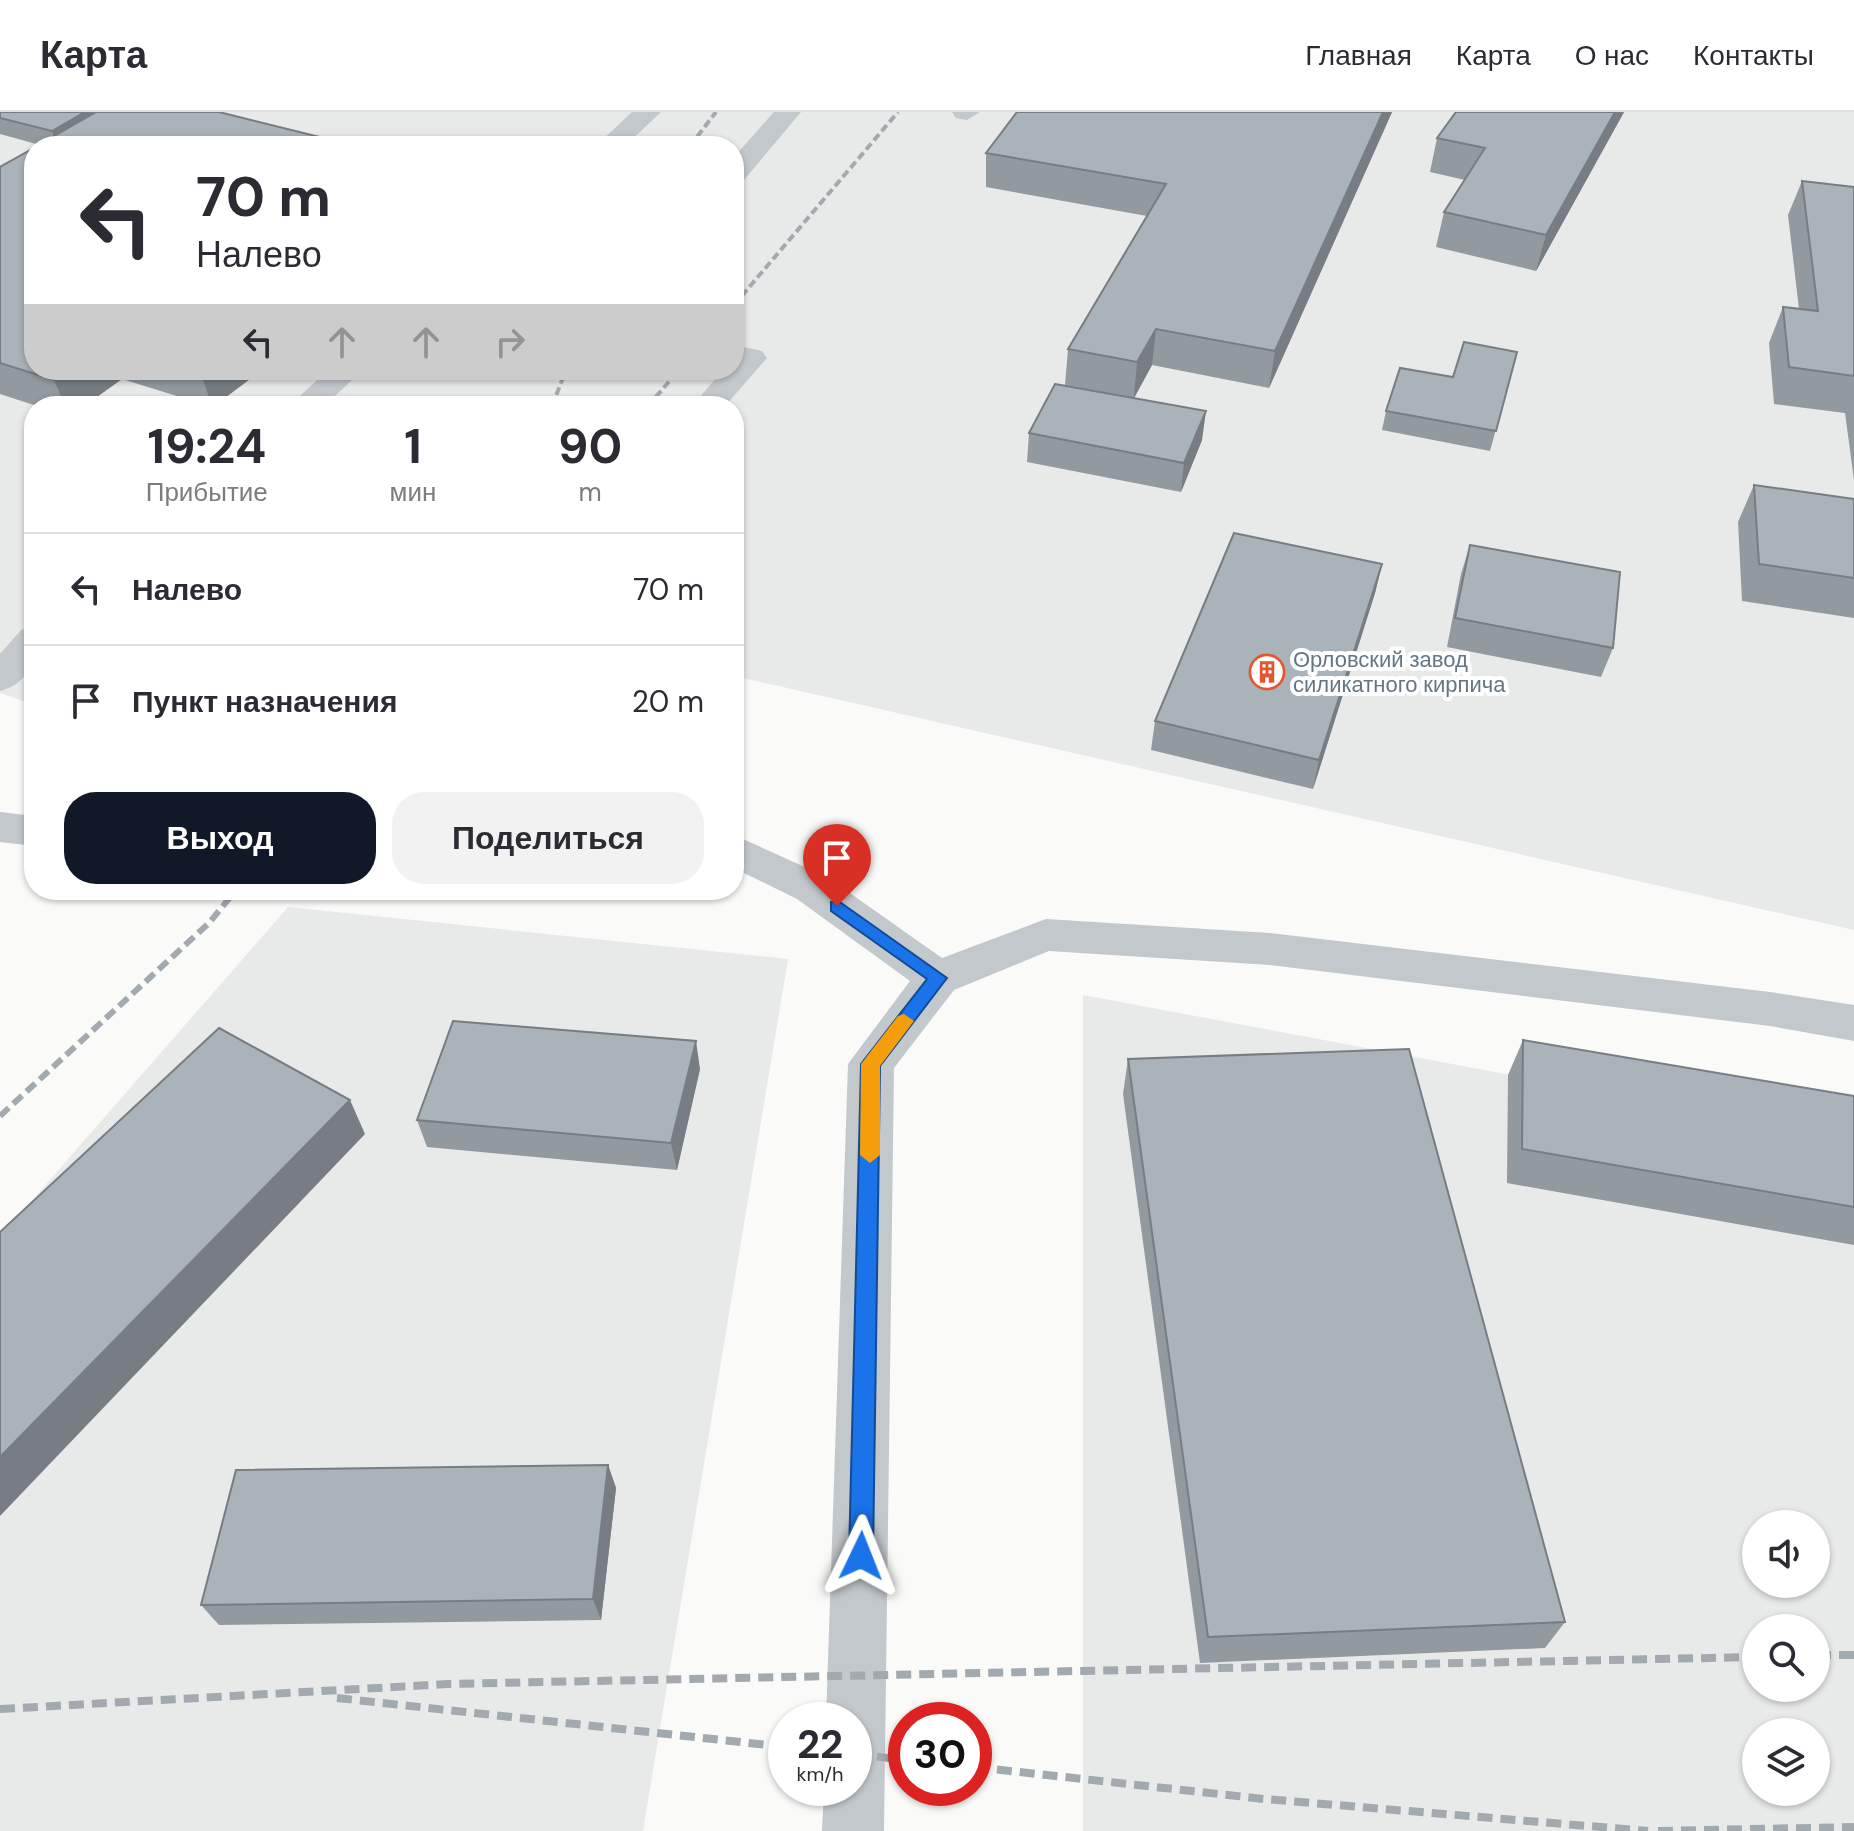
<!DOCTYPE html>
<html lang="ru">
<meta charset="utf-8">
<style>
:root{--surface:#fff;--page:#f2f2f3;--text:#2b2b33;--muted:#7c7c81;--line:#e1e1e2;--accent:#111827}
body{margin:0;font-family:"DM Sans",sans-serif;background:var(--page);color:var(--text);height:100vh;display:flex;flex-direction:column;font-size:30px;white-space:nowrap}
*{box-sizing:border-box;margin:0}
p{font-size:26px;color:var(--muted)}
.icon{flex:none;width:44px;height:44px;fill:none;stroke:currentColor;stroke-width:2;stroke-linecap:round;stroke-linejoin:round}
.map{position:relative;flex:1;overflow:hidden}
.panel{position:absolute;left:24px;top:284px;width:720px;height:504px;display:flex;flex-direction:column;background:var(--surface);border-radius:32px;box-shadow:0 2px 6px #0004}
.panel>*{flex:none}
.hud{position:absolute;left:24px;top:24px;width:720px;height:244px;border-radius:32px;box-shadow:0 2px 6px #0004;background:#fff;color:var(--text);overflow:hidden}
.tools{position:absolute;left:1742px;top:1398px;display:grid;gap:16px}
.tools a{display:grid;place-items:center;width:88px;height:88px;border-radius:50%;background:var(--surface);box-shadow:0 2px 6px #0004;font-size:40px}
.speed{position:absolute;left:768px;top:1590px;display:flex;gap:16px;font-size:40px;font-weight:700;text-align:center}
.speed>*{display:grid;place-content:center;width:104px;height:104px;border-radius:50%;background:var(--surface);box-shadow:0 2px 6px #0004;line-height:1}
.speed small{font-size:20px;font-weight:400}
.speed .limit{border:12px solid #d22;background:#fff;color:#111}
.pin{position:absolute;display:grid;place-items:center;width:68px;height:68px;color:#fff;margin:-82px -34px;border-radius:50% 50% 50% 0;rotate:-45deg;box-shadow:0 0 8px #0007}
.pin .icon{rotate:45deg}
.me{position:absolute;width:88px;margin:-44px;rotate:2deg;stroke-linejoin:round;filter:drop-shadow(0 0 6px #0008)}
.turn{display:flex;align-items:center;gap:28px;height:168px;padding:0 40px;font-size:36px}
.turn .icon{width:104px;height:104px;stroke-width:2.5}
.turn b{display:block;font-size:56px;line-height:68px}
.lanes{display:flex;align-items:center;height:76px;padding:0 40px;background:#0003;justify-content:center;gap:40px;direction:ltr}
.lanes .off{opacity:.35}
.eta{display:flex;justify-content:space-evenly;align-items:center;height:136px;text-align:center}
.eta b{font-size:48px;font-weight:700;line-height:56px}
.primary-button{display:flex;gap:16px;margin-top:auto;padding:16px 40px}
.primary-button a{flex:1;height:92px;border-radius:32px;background:var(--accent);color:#fff;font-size:32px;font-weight:700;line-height:92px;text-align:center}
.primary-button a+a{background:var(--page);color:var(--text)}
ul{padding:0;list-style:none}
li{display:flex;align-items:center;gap:24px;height:112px;padding:0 40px;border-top:2px solid var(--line)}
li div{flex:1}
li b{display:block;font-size:30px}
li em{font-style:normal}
header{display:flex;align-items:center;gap:48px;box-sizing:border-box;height:112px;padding:0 40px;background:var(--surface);border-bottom:2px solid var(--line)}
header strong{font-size:38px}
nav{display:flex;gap:44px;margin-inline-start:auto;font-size:28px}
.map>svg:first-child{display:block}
</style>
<header>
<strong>Карта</strong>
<nav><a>Главная</a><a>Карта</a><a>О нас</a><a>Контакты</a></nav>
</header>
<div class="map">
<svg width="1854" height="1719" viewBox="0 0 1854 1719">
<rect width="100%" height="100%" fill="#fafaf8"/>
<path fill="#e8e9e9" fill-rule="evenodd" d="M0 0H1854V818L734 564V294H34V593L0 581ZM34 34H734V258H34Z
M288 795 788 847 643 1719H0V1125Z
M1083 883 1854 1027V1719H1083ZM1756 1412H1816V1472H1756ZM1756 1516H1816V1576H1756ZM1756 1620H1816V1680H1756Z"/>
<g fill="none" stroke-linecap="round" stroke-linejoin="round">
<path fill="#c3c8cc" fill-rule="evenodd" d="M632 0H661L625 34H596Z
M774 0H801L744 68 734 70V45Z
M952 0H980L967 8 956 6Z
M734 233 762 239 767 246 725 294H692L723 258H734Z
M328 258H363L324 294H289Z
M34 514C34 544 34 570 0 579V542L21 518Z
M0 700 34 704V734L0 730Z
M734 723 827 765 942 846 1046 807 1270 821 1770 880 1854 893V929L1770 914 1270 853 1049 839 954 878 894 956 884 1719H822L824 1676H854V1608H826L848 952 910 869 797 787 734 756Z"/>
<path stroke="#a2aab0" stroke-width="4" stroke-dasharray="8 4" stroke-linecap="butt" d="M690 34 716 0
M734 193 898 0
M552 294 566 258
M648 294 679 258"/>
<path stroke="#a2aab0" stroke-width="6" stroke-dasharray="12 6" stroke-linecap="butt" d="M0 1004 209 811 236 778"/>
<path stroke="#a2aab0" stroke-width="8" stroke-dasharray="15 8" stroke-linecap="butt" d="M1816 1543H1854
M337 1586 786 1635
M0 1597 448 1572 1756 1545
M854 1642 906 1648
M974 1655 1264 1687 1648 1719
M1658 1719 1854 1715"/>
</g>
<path fill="#929a9f" d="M0 0H219L40 33 0 22Z
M1392 0 1269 276 1152 253 1134 286 1202 328 1181 380 1027 350 1029 321 1118 283 1065 273 1068 237 1147 104 986 75V41Z
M1624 0 1536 159 1436 135 1444 100 1465 68 1430 60 1437 26Z
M0 55 34 258H262L214 294H209L122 267 84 294H37L0 282Z
M1802 69 1854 75V368L1845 301 1774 292 1769 231 1783 195 1799 197 1788 103Z
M1517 240 1490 339 1382 318 1386 299 1453 265Z
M1754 373 1854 387V506L1742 489 1738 410Z
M1470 433 1613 536 1601 565 1447 535 1461 462Z
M1382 452 1375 481 1313 677 1151 638 1155 609Z
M1523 928 1854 984V1133L1507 1071 1508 963Z
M1128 947 1565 1510 1545 1536 1200 1551 1123 982Z
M700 957 677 1058 427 1035 417 1008Z
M608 1353 616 1376 601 1508 219 1513 201 1493Z"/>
<path fill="#777d82" d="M85 0H107L57 34 52 19Z
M1383 0H1392L1269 276 1275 239Z
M1615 0H1624L1536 159 1546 123Z
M1156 217 1152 253 1134 286 1137 250Z
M68 258H118L122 267 84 294H65L54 268Z
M201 258H262L214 294H212L200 259Z
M1206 299 1202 328 1181 380 1184 351Z
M1382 452 1375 481 1313 677 1319 648Z
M696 929 700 957 677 1058 671 1031Z
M350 988 365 1022 0 1404V1345Z
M608 1353 616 1376 601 1508 593 1487Z"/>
<path fill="#aab3b9" stroke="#777d82" stroke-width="2" d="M0 0H85L52 19 0 6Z
M96 0H219L356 34H37Z
M1017 0H1383L1275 239 1156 217 1137 250 1068 237 1166 72 986 41Z
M1456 0H1615L1546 123 1444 100 1485 36 1437 26Z
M34 36V258H68L54 268 0 251V55Z
M1802 69 1854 75V264L1789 255 1783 195 1818 199Z
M1464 230 1517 240 1496 319 1386 299 1400 256 1453 265Z
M1055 272 1206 299 1184 351 1029 321Z
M1754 373 1854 387V466L1759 452Z
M1234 421 1382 452 1319 648 1155 609Z
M1470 433 1620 460 1613 536 1455 506Z
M453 909 696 929 671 1031 417 1008Z
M219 916 350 988 0 1345V1120Z
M1523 928 1854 984V1095L1522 1037Z
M1409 937 1565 1510 1208 1525 1128 947Z
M608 1353 593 1487 201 1493 236 1358Z"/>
<path fill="#1a73e8" stroke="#114b97" stroke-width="2" d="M837 788 947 866 880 954 873 1444 869 1452 861 1456 853 1452 849 1444 861 952 927 867 831 799V790Z"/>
<path fill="#f59e0b" d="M904 902 914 909 880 954V1043L870 1051 860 1043 861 952 898 904Z"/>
<defs>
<g id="building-ring" transform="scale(1.8)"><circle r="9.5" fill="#fff" stroke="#e4572e" stroke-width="1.5"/><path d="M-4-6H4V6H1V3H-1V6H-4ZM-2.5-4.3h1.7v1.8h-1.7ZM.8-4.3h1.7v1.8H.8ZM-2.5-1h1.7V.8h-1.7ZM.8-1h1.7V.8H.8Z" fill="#e4572e"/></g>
</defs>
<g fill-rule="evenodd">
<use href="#building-ring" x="1267" y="560"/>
</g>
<g text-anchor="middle" stroke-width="8" stroke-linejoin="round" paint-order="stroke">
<g font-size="22" fill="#657683" stroke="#fff" text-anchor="start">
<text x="1293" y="555">Орловский завод<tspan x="1293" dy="25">силикатного кирпича</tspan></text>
</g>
</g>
</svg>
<div class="tools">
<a><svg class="icon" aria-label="sound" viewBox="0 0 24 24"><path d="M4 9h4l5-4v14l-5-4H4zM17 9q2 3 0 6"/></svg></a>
<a><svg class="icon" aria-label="search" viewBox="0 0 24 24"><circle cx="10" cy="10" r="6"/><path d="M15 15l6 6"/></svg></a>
<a><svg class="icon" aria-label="layers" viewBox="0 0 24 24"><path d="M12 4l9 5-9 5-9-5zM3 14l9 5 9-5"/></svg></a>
</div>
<div class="speed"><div>22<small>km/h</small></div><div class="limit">30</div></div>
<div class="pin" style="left:837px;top:794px;background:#d93025"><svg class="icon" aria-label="arrive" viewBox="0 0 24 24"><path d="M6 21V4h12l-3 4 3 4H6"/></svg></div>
<svg class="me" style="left:861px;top:1444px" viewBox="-20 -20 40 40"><path d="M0-17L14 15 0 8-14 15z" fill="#1a73e8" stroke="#fff" stroke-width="4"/></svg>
<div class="hud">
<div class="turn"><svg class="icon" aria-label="left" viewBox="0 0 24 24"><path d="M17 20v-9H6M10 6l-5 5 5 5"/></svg><div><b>70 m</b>Налево</div></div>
<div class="lanes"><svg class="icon" aria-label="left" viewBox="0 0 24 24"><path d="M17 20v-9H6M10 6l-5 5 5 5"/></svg><svg class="icon off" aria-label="ahead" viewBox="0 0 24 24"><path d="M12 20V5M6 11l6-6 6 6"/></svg><svg class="icon off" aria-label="ahead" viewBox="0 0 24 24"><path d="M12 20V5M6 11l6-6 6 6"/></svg><svg class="icon off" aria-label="right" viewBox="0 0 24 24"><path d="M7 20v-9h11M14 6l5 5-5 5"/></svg></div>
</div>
<section class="panel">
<div class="eta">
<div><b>19:24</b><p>Прибытие</p></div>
<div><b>1</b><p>мин</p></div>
<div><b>90</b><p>m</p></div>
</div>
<ul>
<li><svg class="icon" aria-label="left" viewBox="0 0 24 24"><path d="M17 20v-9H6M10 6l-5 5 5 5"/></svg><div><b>Налево</b></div><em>70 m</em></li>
<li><svg class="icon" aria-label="arrive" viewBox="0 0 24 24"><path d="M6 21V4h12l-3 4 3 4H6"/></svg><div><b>Пункт назначения</b></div><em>20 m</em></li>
</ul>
<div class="primary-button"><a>Выход</a><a>Поделиться</a></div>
</section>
</div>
